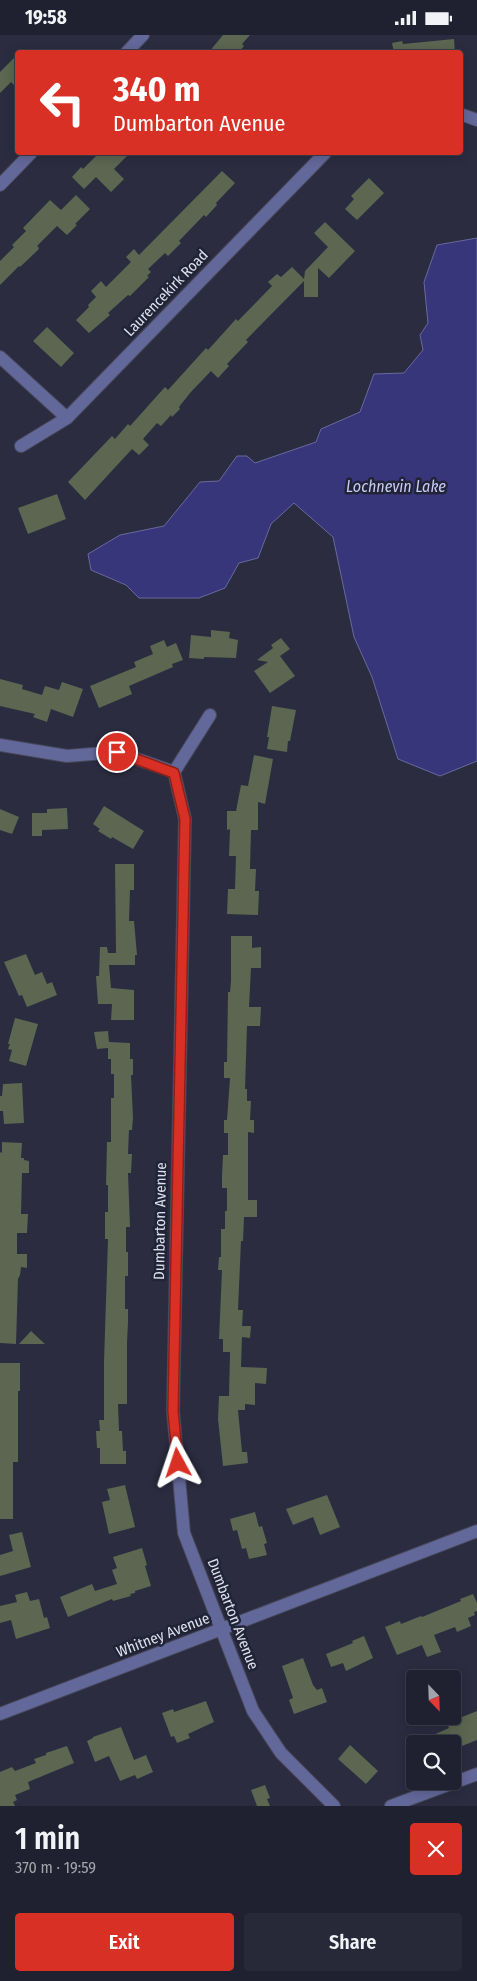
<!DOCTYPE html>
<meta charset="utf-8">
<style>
:root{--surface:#202130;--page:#282938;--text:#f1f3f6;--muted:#a2a3ab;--line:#3d3e4c;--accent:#d93025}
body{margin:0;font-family:"Fira Sans Condensed",sans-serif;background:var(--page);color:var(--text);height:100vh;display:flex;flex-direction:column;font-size:19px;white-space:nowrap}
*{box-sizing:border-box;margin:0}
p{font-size:16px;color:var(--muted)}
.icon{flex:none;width:28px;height:28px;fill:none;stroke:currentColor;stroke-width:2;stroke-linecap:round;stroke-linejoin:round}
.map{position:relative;height:1771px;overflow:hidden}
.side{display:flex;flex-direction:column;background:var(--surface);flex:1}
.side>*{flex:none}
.top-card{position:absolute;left:15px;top:15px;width:448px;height:105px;border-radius:5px;box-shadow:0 2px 12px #0003,0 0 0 1px var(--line);background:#d93025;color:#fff;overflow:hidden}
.needle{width:32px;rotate:157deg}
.fabs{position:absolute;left:406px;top:1635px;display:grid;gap:10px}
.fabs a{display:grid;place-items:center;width:55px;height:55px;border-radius:5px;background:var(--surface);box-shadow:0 2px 12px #0003,0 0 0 1px var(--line);font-size:25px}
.pin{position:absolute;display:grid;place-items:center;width:42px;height:42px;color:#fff;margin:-21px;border:2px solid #fff;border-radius:50%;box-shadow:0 1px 5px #0007}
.me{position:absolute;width:55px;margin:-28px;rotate:355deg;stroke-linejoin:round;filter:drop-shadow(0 0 4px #0008)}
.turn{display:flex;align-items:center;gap:18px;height:105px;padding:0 15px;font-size:22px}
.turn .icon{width:65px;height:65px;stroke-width:2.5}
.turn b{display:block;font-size:35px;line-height:42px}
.round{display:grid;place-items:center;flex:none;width:52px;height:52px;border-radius:5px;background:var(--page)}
.headline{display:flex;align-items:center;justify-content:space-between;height:85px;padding:0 15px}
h1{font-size:30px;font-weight:600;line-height:38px}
.action{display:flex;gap:10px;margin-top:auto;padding:10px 15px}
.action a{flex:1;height:58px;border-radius:5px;background:var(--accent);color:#fff;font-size:20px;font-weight:600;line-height:58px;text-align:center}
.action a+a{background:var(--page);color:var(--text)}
.status{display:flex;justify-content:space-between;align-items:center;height:35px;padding:0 25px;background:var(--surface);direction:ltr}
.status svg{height:14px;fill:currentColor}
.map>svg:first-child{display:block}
</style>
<div class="status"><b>19:58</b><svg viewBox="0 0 49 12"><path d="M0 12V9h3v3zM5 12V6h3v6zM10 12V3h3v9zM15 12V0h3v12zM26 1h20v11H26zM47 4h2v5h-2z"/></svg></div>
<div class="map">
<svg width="477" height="1771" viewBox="0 0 477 1771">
<rect width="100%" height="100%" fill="#2b2c40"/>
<path fill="#37367b" stroke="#69699e" d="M477 203V726L440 741 398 724 372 642 354 602 333 502 294 468 271 489 258 523 239 528 225 553 199 563H139L126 550 91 535 88 519 120 500 164 491 200 447 219 446 237 421H247L255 428 316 407 321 394 360 377 374 339 404 338 423 315 420 300 428 288 424 247 437 210Z"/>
<path fill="#5c6651" d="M223 0H250L242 9 244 11 238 18H208Z
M454 4 455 18H394L392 8 402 6 403 9Z
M18 19V54L11 47 0 58V37Z
M99 118H130L114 134 124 144 111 157 96 142 84 154 72 142 81 132 83 134Z
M222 136 235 148 216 168 217 170 206 182 204 180 179 206 181 208 168 221 165 218 148 234 151 237 147 241 149 242 130 261 128 260 108 278 110 280 89 298 76 285 89 272 88 270 96 262 91 256 101 246 106 252 131 227 126 222 134 214 139 220Z
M369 143 384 158 357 185 345 174 354 164 351 161Z
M76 160 90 174 75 189 77 190 67 200 57 191 37 211 39 213 38 215 20 232 19 231 0 250V226L14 212 12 210 26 196 23 193 50 165 61 175Z
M325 187 355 216 329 243 318 233V262H304V246L246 305 248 307 227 329 229 331 218 343 211 336 190 358 179 372 180 374 172 382 171 380 161 391 157 388 143 404 149 410 139 420 132 414 85 465 68 447 112 401 115 404 128 389 130 391 165 352 168 355 206 313 208 315 236 284 238 286 272 251 268 247 277 239 281 242 292 232 304 244 305 236 328 212 314 198Z
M47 292 74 318 61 332 33 306Z
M57 459 66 484 28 499 18 473Z
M211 595 230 597 229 603 238 605 236 623 204 622V624L189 623 191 600 211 602Z
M281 603 290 614 280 621 295 641 270 658 254 636 268 627 257 625 273 613 271 610Z
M164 605 167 612 176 608 183 625 172 629 173 632 129 651 132 659 99 673 90 651 136 632 134 627 153 619 150 611Z
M0 644 23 650 22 654 42 660 45 651 59 655 62 647 83 654 73 682 51 674 47 687 33 682 35 679 0 671Z
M272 671 296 675 290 706H288L287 717 267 714 269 702H267Z
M254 720 273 724 265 769 258 767V795H251L250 834H256L255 856H259L258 880 227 879 228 854H235L236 821H229L230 794 227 795V776H236L241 750 248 751Z
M104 771 144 796 133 814 112 802 111 804 98 796 100 794 93 789Z
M67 773 68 794 42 795V801H32V778H47V774Z
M0 774 19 782 12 799 0 795Z
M115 829H134V855H130L129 886H134L137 920H135V930H109L111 953 134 955V985H111L112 969H98L96 941H99L100 912H107L108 918H116Z
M231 901H252V913L261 912V933H251L249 972H261L260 991H247L245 1054H247V1066H251L250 1085H254V1098L248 1097V1165H257V1182H244L243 1206H241L238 1275H243L242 1291H251L250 1303 242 1302 241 1332 267 1333 266 1349 255 1348V1370L245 1369V1375H238L242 1417H247L248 1428 223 1431 218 1384 219 1361H229L230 1317H223V1304H219L222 1235H218L219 1222H221V1194H225V1176H227V1153H222V1140L223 1120H228V1098H224V1085H227L230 1043H224V1027H227L228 957H230L231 946Z
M26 919 35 940 42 937 47 949 52 947 57 960 27 972 22 960 19 961 4 927Z
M15 983 38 989 26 1031 9 1026 12 1015 8 1014 10 1009H8Z
M108 996 109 1007 130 1008V1024H133V1040H131L133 1083 132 1095H129L128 1119H132L131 1138H128L130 1192H126V1217H128V1241H125V1274H128V1287L127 1308V1369H118L119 1396H122L123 1416H126V1429H100V1413H97L96 1396H100L99 1385H104V1327L108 1204H105V1177H108V1150H106L107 1107H111V1063H114V1039H111V1024H108V1013L97 1014 94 997Z
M22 1048 24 1088 4 1089 3 1076H0V1061H2L3 1049Z
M2 1107 22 1108 21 1123H24V1125L29 1126V1138H22L21 1179H28L27 1198H17V1219H27V1233L21 1232 20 1240 18 1244 16 1309 0 1308V1117L2 1118Z
M31 1296 45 1309H19Z
M0 1328H20V1356H18V1427H13V1484H0Z
M125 1450 135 1492 109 1499 102 1467 110 1465 107 1454Z
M327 1460 340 1492 320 1500 313 1482 293 1490 286 1474Z
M255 1477 259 1492 262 1491 267 1508 264 1509 267 1520 249 1524 246 1513 242 1514 237 1495 233 1496 230 1484Z
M22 1497 31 1532 0 1541V1520L13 1516 9 1500Z
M142 1513 147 1530 145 1531 151 1551 135 1556V1558L130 1559 131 1561 113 1566 112 1564 68 1582 60 1562 92 1549 95 1556 117 1549 112 1535 117 1533 113 1522Z
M27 1557 30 1566 39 1564 44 1583 47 1582 50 1593 16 1604 11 1585 0 1588V1571L17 1567 15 1560Z
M473 1559 477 1568V1576L474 1577 475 1580 468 1583 471 1591 457 1597 455 1592 434 1600 441 1617 427 1622 422 1610 397 1620 385 1592 400 1586 401 1589 421 1581 422 1582 461 1566 460 1564Z
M364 1601 373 1623 346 1636 343 1628 331 1632 326 1619 353 1608 352 1606Z
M303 1623 313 1650 317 1655 322 1653 327 1667 294 1679 289 1665 293 1663 282 1631Z
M206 1666 214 1687 188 1699 190 1703 177 1708 174 1701 171 1702 162 1678 173 1674 174 1677Z
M477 1676V1705L452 1715V1709H434L431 1701 449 1693 447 1688Z
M121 1692 134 1725 146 1720 153 1737 137 1744 135 1740 120 1746 109 1721 95 1727 87 1706 93 1703V1702Z
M350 1710 378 1736 366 1749 338 1724Z
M67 1711 74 1728 28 1747 30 1754 15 1760 17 1765 13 1767 15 1771H0V1737L12 1732 15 1736 36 1728 34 1724 46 1720V1718Z
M265 1750 270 1763 267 1764 270 1771H257L251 1755Z"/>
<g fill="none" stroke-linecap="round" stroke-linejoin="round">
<g stroke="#48495c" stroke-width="14">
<path id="minor" d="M126 18 143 0
M460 79 477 85
M0 150 31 118
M0 322 67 383
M21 411 67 383 325 118
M0 710 67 721 117 717 174 737
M174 737 185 784 173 1376 184 1498 253 1676 281 1718 334 1771
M174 737 210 680
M0 1679 477 1496
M391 1771 477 1739"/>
</g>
<use href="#minor" stroke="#63689a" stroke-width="12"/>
</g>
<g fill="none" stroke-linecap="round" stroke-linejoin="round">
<g stroke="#8d1f18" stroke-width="12">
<path id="route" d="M117 717 174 738 185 784 173 1376 178 1428"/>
</g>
<use href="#route" stroke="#d93025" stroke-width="9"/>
</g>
<g text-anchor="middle" stroke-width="5" stroke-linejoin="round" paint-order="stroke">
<g font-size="15" fill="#dfe1ee" stroke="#212336">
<text transform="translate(166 258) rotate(-46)" y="5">Laurencekirk Road</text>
<text transform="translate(160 1186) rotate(-89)" y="5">Dumbarton Avenue</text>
<text transform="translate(233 1579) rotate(69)" y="5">Dumbarton Avenue</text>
<text transform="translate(163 1600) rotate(-21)" y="5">Whitney Avenue</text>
</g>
<g font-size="16" font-style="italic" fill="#c6cbf5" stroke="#212336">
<text x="396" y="457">Lochnevin Lake</text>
</g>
</g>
</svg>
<div class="fabs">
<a><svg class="needle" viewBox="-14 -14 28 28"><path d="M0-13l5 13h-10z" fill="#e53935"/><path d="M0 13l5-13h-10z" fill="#a2a3ab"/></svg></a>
<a><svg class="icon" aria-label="search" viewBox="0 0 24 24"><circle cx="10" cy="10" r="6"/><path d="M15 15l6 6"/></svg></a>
</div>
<div class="pin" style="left:117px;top:717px;background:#d93025"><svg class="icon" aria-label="arrive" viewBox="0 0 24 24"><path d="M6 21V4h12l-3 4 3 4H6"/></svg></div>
<svg class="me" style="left:178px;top:1428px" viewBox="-20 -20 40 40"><path d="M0-17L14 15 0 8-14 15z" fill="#d93025" stroke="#fff" stroke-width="4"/></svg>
<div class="top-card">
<div class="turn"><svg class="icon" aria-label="left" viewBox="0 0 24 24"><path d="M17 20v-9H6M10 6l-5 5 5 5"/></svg><div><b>340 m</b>Dumbarton Avenue</div></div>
</div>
</div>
<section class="side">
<div class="headline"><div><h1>1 min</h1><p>370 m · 19:59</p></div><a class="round" style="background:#d93025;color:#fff"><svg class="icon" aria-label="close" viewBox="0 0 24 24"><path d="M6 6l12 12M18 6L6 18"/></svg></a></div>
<div class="action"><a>Exit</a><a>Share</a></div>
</section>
